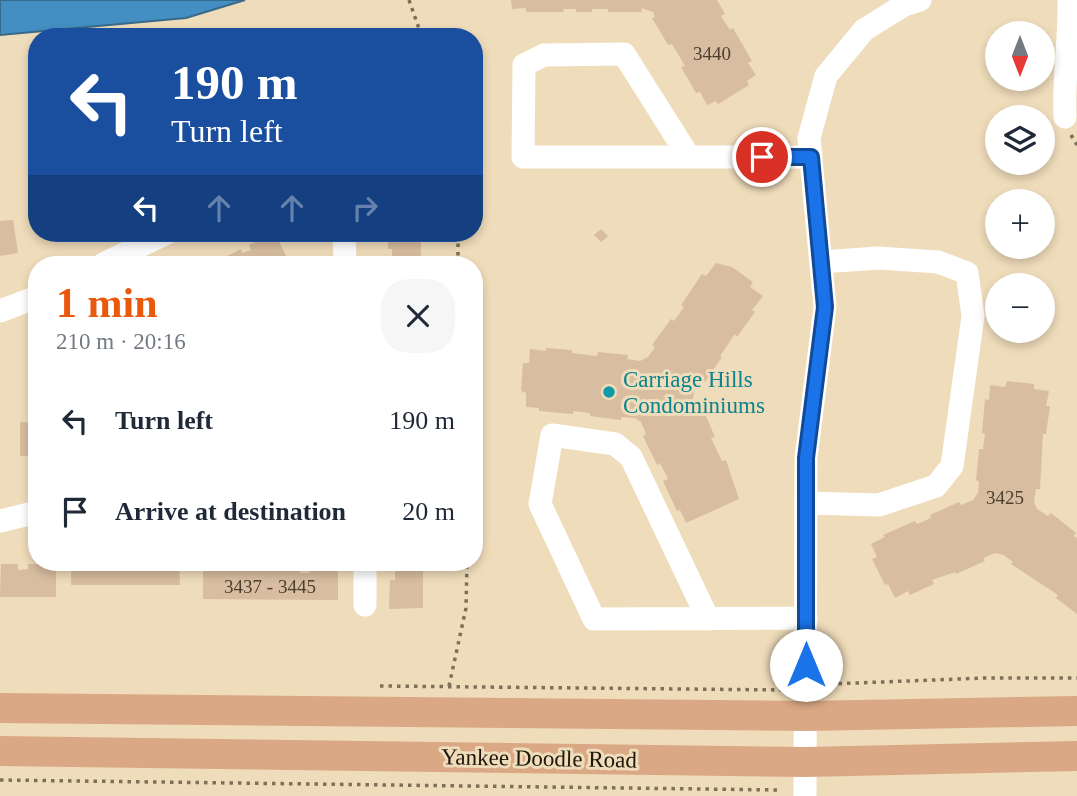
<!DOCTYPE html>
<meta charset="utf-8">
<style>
:root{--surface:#fff;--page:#f6f6f7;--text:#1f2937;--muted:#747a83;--accent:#ea580c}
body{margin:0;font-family:"Times New Roman",serif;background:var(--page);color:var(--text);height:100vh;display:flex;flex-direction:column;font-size:26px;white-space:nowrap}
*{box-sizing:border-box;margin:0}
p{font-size:23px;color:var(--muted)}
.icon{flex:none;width:38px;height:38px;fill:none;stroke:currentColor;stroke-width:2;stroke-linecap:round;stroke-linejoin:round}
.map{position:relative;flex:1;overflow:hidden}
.details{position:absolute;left:28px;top:256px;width:455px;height:315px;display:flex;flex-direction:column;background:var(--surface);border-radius:28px;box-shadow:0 4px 10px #0003}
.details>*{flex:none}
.hud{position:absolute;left:28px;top:28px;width:455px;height:214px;border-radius:28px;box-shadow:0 4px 10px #0003;background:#1a4fa0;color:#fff;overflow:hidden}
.needle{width:46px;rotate:180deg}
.tools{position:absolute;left:985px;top:21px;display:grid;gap:14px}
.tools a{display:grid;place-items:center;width:70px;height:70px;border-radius:50%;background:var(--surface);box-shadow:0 4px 10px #0003;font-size:35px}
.pin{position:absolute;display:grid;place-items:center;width:60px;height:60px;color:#fff;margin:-30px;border:4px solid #fff;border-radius:50%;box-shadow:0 2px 7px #0007}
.me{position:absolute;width:77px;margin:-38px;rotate:0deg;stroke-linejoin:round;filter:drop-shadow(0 0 5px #0008)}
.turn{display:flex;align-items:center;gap:24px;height:147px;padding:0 28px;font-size:32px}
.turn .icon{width:91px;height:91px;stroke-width:2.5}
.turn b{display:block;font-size:49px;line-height:60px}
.lanes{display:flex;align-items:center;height:66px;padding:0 28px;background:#0003;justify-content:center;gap:35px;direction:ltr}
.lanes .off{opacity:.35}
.round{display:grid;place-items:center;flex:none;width:74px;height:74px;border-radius:28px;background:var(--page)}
.summary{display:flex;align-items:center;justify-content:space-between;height:119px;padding:0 28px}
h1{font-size:42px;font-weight:600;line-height:52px;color:var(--accent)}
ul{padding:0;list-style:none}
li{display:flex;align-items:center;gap:21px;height:91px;padding:0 28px}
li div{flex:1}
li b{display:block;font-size:26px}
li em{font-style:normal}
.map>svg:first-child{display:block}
</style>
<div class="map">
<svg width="1077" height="796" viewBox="0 0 1077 796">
<rect width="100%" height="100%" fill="#efdcba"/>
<path fill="#438ec2" stroke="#386a8a" stroke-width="2" d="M0 0H245L186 18 0 35Z"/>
<path fill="#d8bda0" d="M511 0H717L725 14 721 16 730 30 733 28 752 61 748 63 756 75 747 81 749 85 718 104 716 101 707 105 700 92 696 93 681 67 685 66 672 44 668 45 652 18 655 17 653 12 641 8 642 12H608V9H592V12H576V9H563L564 12H526V8L512 9Z
M13 220 18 253 0 256V221Z
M601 229 608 236 601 242 594 235Z
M275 233 289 262 284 264H211L241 249 242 253 251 250 249 245Z
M388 233H421V264H389V259H392V249H388Z
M716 263 732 267 753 282 750 287 763 296 752 310 755 312 737 337 735 334 720 356 722 357 705 382 701 380 694 391 693 399 699 410 703 409 715 437 711 438 722 461 726 460 739 499 686 523 680 510 677 511 663 481 668 479 660 463 657 465 643 436 646 434 641 422 635 418 621 417V420L590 416V413L573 411V414L539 411V408L526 407V393L521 391 523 363H529L530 349 546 351V348L572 350V353L597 356 598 352 628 355 627 359 640 361 648 357 655 347 652 345 671 319 674 321 684 307 681 305 702 274 706 276Z
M1007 381 1034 384V389L1049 391 1046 406H1050L1046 434H1043L1040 489H1036L1034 502 1037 509 1048 516 1051 513 1076 533 1074 536 1077 538V614L1056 598 1058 595 1011 564 1013 562 1004 555 995 553 983 558 985 561 956 574 955 572 932 580 934 584 910 595 908 591 895 598 888 584 885 585 872 559 877 557 871 544 885 537 883 535 915 521 917 524 931 518 930 515 959 502 961 505 973 500 978 493 979 482 976 480 979 449H983L985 434 982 433 985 399 989 400 990 385 1005 387Z
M20 422 37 423V456H20Z
M71 562H179L180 585H71Z
M390 562H423V608L389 609 390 580H395V570H390Z
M1 564H18V570L28 569V564L56 565V597H0Z
M203 565H232V571H241V566H273V571H283V567H300V573H310V567H338V600L203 599Z"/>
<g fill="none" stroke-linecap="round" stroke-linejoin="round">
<path stroke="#7d7059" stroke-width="3.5" stroke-dasharray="3.5 5" stroke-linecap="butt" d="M409 0 422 37
M1071 135 1077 145
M458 264V233
M830 684 985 678H1077
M380 686 784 690
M449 686 466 608 467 562
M0 780 780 790"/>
<path stroke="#fff" stroke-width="23" d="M1065 117C1063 78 1070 39 1069 0
M689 157 624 54 544 55 524 65 523 157H811
M344 233 345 264
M103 264 167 233
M0 311 37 297
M806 503 879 505 936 486 952 466 973 316 967 273 938 262 878 258 821 262
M0 521 37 512
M365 562V605
M708 619 631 457 615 444 552 435 540 504 594 619 806 618
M805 796 806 458 825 307 809 138 826 76 864 30 904 5 920 0"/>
<path stroke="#daa885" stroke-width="30" d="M0 708 806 716 1077 711
M0 751 806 762 1077 756"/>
</g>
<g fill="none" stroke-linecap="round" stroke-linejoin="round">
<g stroke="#114b97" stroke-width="18">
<path id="route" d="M762 157H811L825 307 806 458V665"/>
</g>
<use href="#route" stroke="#1a73e8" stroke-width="12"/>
</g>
<circle fill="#0f9aa8" stroke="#efdcba" stroke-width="2.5" cx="609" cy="392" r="7"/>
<g text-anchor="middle" stroke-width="6" stroke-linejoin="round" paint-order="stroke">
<g font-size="19" fill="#4c402f">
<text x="712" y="60">3440</text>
<text x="1005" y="504">3425</text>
<text x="270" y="593">3437 - 3445</text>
</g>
<g font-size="23" fill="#0d838f" stroke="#efdcba" text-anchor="start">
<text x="623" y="387">Carriage Hills<tspan x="623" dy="26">Condominiums</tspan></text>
</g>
<g font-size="23" fill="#1d1609" stroke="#efdcba">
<text transform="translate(539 758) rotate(1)" y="8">Yankee Doodle Road</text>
</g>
</g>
</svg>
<div class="tools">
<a><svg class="needle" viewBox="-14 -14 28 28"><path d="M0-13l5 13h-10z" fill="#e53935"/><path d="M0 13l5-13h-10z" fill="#747a83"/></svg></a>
<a><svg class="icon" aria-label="layers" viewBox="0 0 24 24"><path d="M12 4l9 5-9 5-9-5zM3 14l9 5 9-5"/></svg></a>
<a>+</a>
<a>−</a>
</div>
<div class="pin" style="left:762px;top:157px;background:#d93025"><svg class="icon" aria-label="arrive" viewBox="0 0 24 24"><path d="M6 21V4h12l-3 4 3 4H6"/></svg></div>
<svg class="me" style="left:806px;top:665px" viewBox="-20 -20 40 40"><circle r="19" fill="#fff"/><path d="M0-13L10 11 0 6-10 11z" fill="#1a73e8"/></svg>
<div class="hud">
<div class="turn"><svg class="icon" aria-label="left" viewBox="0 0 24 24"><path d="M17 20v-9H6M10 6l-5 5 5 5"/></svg><div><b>190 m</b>Turn left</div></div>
<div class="lanes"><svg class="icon" aria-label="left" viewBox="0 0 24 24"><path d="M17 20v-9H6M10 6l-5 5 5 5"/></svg><svg class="icon off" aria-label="ahead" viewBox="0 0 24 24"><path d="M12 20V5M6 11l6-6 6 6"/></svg><svg class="icon off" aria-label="ahead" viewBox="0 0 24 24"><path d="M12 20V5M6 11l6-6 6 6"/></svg><svg class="icon off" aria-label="right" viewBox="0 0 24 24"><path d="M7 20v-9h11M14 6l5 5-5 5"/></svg></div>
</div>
<section class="details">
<div class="summary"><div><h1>1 min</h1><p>210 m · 20:16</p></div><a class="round"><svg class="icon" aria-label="close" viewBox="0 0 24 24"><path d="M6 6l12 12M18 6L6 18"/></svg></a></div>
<ul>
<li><svg class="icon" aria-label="left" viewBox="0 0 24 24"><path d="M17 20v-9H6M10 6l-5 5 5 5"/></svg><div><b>Turn left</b></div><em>190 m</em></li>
<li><svg class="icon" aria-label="arrive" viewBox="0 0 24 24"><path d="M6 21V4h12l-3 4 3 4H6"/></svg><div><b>Arrive at destination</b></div><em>20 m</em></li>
</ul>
</section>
</div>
